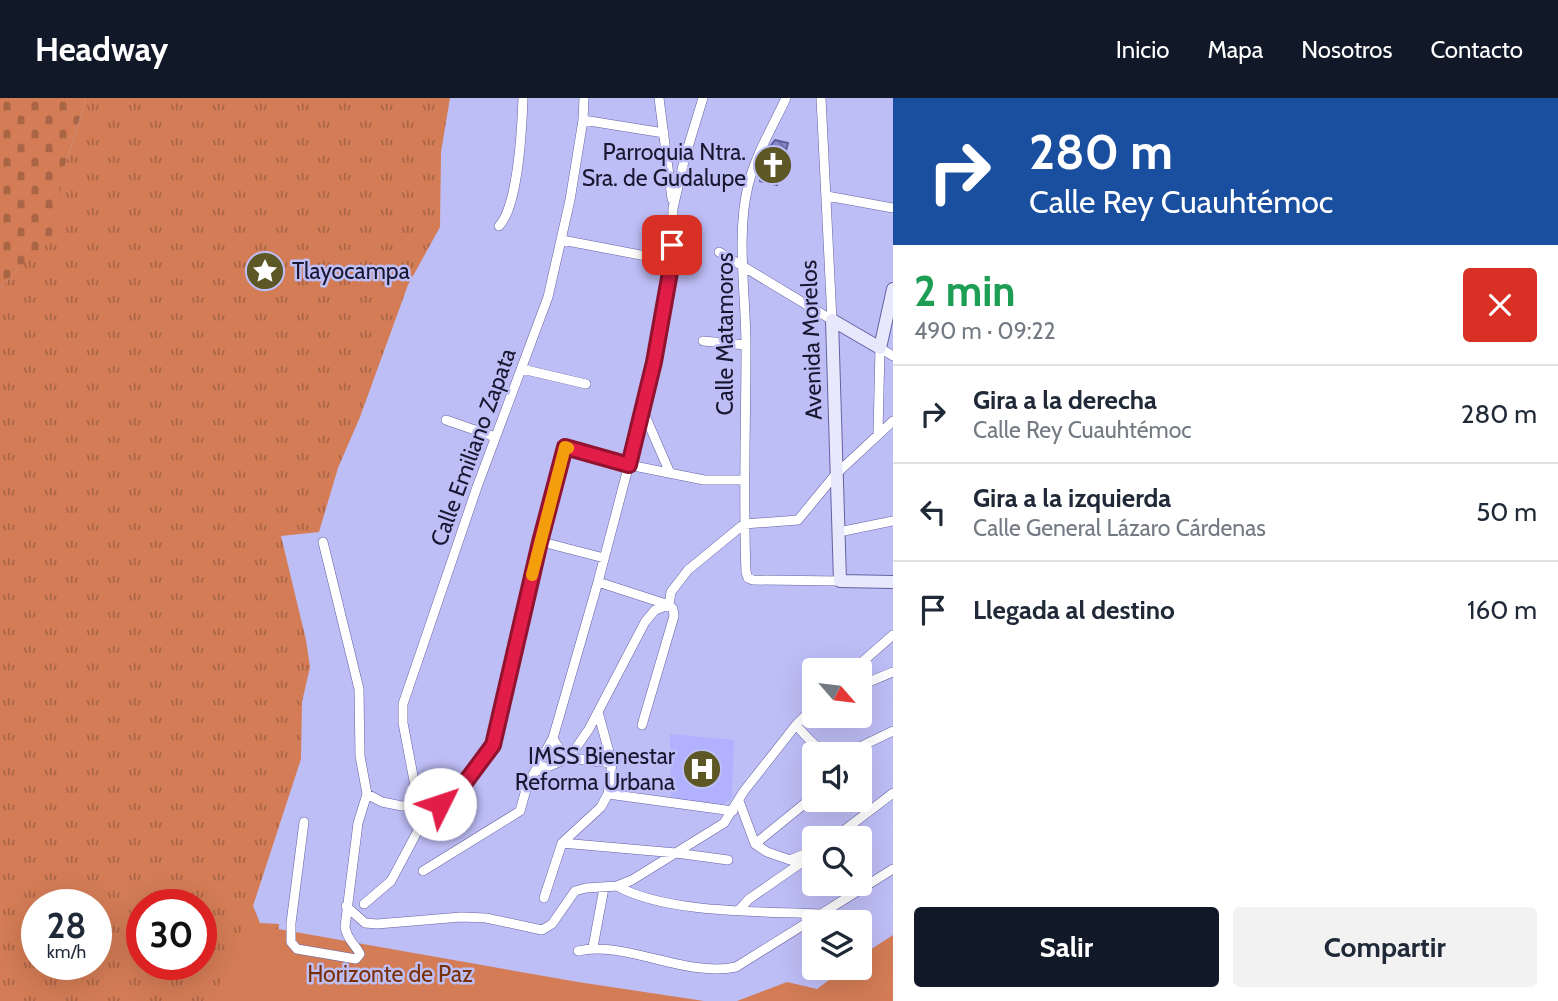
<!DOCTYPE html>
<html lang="es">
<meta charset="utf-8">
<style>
:root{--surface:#fff;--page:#f2f2f3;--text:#1f2937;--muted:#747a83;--line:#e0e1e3;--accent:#111827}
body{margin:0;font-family:Cabin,sans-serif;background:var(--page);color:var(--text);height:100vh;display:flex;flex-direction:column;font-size:26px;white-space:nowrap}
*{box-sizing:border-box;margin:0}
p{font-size:23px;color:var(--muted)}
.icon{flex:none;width:38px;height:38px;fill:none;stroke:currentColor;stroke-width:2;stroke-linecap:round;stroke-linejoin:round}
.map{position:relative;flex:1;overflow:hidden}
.drawer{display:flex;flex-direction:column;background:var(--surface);width:665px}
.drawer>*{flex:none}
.guide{background:#1a4fa0;color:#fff;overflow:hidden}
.needle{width:46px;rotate:118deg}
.controls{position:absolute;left:802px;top:560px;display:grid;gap:14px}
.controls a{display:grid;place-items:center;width:70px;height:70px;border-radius:7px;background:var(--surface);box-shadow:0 7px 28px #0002;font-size:35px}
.speed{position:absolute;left:21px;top:791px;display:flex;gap:14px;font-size:35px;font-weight:700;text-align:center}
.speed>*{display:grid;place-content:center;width:91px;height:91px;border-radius:50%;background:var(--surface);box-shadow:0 7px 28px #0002;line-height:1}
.speed small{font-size:18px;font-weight:400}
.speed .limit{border:10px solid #d22;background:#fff;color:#111}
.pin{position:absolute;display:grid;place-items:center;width:60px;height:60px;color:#fff;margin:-30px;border-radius:14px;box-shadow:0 4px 10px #0006}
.me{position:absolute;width:77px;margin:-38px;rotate:49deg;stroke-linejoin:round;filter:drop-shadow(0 0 5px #0008)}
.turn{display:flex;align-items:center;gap:24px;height:147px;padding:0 21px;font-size:32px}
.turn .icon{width:91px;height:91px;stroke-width:2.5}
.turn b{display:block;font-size:49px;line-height:60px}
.round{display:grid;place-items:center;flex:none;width:74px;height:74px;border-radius:7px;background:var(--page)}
.overview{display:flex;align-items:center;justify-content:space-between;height:119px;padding:0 21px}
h1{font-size:42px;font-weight:700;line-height:52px;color:#1e9e55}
.primary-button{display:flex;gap:14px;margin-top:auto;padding:14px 21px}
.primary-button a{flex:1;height:80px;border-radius:7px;background:var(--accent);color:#fff;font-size:28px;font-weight:700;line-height:80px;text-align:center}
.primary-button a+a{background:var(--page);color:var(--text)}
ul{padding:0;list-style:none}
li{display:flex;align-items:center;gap:21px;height:98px;padding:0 21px;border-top:2px solid var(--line)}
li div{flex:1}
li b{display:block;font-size:26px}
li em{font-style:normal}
header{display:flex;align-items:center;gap:42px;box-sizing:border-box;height:98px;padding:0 35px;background:var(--accent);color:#fff}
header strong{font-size:33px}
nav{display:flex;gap:38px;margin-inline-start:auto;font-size:24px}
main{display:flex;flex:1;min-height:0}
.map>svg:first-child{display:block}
</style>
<header>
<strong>Headway</strong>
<nav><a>Inicio</a><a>Mapa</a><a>Nosotros</a><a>Contacto</a></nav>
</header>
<main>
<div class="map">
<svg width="893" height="903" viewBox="0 0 893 903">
<defs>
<pattern id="grass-tufts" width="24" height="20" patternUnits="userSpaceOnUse" patternTransform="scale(1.75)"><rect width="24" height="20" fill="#d37c55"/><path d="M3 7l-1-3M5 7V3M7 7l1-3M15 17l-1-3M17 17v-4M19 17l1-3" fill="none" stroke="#aa6547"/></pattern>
<pattern id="cemetery-stones" width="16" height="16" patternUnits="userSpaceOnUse" patternTransform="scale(1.75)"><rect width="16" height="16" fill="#d37c55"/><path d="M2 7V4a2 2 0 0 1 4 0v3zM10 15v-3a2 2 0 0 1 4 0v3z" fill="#aa6547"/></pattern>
<pattern id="building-back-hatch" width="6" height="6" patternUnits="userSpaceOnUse" patternTransform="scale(1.75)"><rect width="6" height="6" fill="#8886ca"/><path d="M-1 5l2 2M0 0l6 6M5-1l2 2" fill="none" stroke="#6e6da4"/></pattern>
</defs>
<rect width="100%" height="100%" fill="#bebef7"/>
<path fill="#b2b1ff" d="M670 636 734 642 732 700 720 709 671 701Z"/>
<path fill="url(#grass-tufts)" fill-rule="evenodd" d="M86 0H450L441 54 440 129 408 187 360 319 338 370 319 434 281 438 306 542 310 569 302 604 301 661 253 808 260 825 279 826 277 849 348 903H0V191L18 171 65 68ZM37 807H96V866H37ZM142 807H201V866H142Z"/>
<path fill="url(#cemetery-stones)" d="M0 0H86L65 68 51 141 18 171 0 191Z"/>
<path fill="#d37c55" d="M244 825 578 884 704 903H213Z
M893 837V903H737L787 884 817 891 845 870H859V859Z"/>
<path fill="url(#building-back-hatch)" stroke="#5f5c9b" stroke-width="2" d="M775 42 788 45 777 87 760 83 768 51Z"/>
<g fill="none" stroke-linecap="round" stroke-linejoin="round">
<g stroke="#6461a2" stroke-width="10">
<path id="street" d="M659 0 672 101
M786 0C773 28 755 58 748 88 736 137 746 199 746 249 746 324 743 399 746 474L748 480 753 482 840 483
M821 0 832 222
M583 22 664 35
M827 98 893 110
M499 128C518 108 522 29 523 0
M562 142 672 163
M719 154 832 222
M703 243 746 247
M522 271 586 286
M643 313 670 375
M446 322 495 339
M878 336 880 250 893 258
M839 434 893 423
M546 445 604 460
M598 484 669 507 673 511 674 518 642 627
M853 572 893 537
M859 588 893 574
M796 627C807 639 816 651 831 656
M553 640C563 665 588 662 612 665
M845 656 893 633
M537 673 569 660 589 631 645 524 655 512 669 507 671 494 688 472 744 426 798 422 835 377 893 323
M367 696 382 704 402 708H431L440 706 458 694 493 647 540 444 565 349 629 367 704 382H744
M608 696 733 713
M739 703 755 746 767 754 790 762 814 752
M419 709 403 625V606L477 389 548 199 570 102 583 22 584 0
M304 724 291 825V844L297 851 356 861 360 856C355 846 347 842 345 829L358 725 367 696 360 658 359 591 323 444
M834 740 893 695
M562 745 676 755 728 762
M755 746 814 698
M423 773 520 713 527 688 553 640 598 484 643 313 672 163 673 110 685 59 703 0
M617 788C667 816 762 813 820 816
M544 800 562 745 601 709 608 696 612 665 598 614
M364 806 391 783 431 708
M346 808 365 825 377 826 461 819 486 820 542 832 552 826 575 793 586 790 617 788 632 782 724 725 744 693 796 627 814 609
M739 812 749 801 814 756
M593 849 604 790
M578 853C624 842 687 880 736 869L893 771"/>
</g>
<g stroke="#6461a2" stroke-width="14">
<path id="secondary" d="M832 222 840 483 893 484
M832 222 880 250 893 191"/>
</g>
<use href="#street" stroke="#fff" stroke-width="9"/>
<use href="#secondary" stroke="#e8e8fc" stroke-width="12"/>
</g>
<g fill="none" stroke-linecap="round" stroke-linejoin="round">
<g stroke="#92132f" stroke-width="18">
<path id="route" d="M440 706 458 694 493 647 540 444 565 349 629 367 654 264 672 163V147"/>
</g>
<use href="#route" stroke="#e11d48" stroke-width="12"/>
<path stroke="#f59e0b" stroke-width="12" d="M532 477 565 349 568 350"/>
</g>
<defs>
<g id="church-disc" transform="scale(2.0125)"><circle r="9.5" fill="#5c5724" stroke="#bebef7"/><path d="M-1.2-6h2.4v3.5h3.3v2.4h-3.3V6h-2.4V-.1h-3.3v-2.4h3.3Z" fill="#fff"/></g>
<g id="sight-disc" transform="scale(2.0125)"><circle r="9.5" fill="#5c5724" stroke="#bebef7"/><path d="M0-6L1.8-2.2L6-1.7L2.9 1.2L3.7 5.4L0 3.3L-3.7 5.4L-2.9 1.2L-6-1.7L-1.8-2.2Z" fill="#fff"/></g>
<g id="hospital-disc" transform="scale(2.0125)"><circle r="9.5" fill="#5c5724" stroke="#bebef7"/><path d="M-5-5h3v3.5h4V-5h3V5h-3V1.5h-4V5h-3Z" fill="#fff"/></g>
</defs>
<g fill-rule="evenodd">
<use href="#church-disc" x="773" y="67"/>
<use href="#sight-disc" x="265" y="173"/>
<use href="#hospital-disc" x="702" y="671"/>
</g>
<g text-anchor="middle" stroke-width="5" stroke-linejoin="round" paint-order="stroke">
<g font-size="23" fill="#181630" stroke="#bebef7" text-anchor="end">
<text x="746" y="62">Parroquia Ntra.<tspan x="746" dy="26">Sra. de Gudalupe</tspan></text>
<text x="292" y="181" text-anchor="start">Tlayocampa</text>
<text x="675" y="666">IMSS Bienestar<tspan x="675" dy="26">Reforma Urbana</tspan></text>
</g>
<g font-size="23" fill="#181630" stroke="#bebef7">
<text transform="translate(725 236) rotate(-90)" y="8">Calle Matamoros</text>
<text transform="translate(811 242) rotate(-92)" y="8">Avenida Morelos</text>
<text transform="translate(473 349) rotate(-70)" y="8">Calle Emiliano Zapata</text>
</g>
<g font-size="23" fill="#7a3004" stroke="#bebef7">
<text x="390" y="884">Horizonte de Paz</text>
</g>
</g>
</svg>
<div class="controls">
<a><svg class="needle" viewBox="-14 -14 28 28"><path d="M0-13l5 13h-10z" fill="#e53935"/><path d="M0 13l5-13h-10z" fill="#747a83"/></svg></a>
<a><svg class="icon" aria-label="sound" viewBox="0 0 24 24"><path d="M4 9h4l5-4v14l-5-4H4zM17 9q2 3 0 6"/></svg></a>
<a><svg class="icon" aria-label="search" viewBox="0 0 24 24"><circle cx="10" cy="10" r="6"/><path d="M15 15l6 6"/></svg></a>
<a><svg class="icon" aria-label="layers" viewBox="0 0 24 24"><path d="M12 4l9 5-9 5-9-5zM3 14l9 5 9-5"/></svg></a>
</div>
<div class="speed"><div>28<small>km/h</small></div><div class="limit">30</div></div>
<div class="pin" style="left:672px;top:147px;background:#d93025"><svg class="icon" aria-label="arrive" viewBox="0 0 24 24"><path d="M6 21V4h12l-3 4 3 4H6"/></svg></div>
<svg class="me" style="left:440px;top:706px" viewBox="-20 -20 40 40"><circle r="19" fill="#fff"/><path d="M0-13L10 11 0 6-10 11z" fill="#e11d48"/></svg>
</div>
<section class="drawer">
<div class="guide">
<div class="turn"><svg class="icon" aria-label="right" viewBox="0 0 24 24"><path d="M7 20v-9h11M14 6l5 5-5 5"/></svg><div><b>280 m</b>Calle Rey Cuauhtémoc</div></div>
</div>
<div class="overview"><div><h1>2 min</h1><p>490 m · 09:22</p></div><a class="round" style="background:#d93025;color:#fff"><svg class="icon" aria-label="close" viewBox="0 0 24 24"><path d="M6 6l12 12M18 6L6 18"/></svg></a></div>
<ul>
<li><svg class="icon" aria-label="right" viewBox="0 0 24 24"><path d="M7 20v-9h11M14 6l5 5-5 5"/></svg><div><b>Gira a la derecha</b><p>Calle Rey Cuauhtémoc</p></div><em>280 m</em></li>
<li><svg class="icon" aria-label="left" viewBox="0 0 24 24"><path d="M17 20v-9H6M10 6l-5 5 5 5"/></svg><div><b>Gira a la izquierda</b><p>Calle General Lázaro Cárdenas</p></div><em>50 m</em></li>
<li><svg class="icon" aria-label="arrive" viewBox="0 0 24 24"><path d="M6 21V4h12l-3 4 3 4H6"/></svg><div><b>Llegada al destino</b></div><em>160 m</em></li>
</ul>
<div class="primary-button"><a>Salir</a><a>Compartir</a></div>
</section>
</main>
